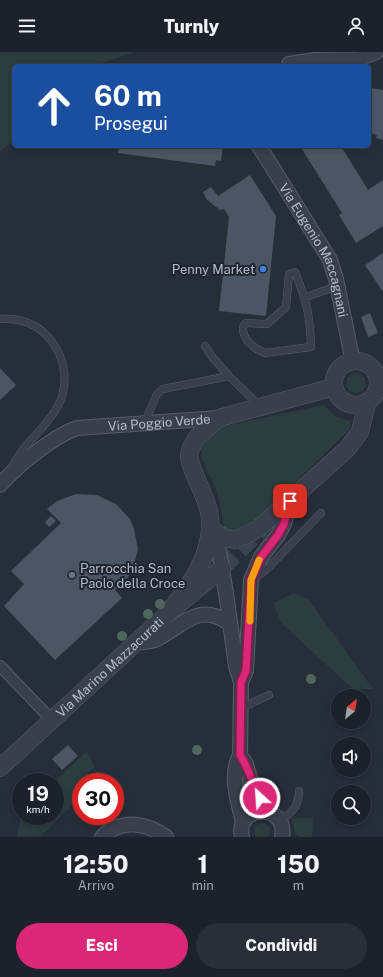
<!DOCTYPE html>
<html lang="it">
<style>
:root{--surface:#1c222c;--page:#292f38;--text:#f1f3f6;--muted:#a0a4a9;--line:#3a3f48;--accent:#db2777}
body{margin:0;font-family:"Public Sans",sans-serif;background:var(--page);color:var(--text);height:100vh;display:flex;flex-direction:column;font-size:15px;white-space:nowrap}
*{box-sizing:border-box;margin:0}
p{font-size:13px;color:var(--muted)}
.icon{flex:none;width:22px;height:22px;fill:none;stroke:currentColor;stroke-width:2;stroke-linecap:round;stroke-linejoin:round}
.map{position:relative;height:785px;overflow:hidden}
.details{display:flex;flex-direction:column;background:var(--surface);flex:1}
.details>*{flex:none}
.guide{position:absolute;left:12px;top:12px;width:359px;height:84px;border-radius:6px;box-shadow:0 2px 6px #0003,0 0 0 1px var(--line);background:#1a4fa0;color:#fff;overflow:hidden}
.needle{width:26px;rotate:30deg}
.controls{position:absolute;left:331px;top:637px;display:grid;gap:8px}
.controls a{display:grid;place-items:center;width:40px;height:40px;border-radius:50%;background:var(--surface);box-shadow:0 2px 6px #0003,0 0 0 1px var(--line);font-size:20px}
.speed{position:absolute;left:12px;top:721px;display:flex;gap:8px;font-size:20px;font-weight:700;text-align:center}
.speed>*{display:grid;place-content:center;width:52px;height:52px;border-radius:50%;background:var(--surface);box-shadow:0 2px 6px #0003,0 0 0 1px var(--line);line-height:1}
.speed small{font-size:10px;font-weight:400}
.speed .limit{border:6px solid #d22;background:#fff;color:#111}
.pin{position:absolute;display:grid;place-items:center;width:34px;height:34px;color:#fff;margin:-17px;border-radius:8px;box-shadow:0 2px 6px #0006}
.me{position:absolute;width:44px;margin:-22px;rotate:334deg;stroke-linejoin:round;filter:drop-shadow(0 0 3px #0008)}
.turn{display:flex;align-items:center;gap:14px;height:84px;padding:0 16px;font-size:18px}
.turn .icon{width:52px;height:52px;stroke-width:2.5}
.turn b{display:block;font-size:28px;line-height:34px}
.eta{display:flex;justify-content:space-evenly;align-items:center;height:68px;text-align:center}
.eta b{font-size:24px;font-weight:800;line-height:28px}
.action{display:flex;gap:8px;margin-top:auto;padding:8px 16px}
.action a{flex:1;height:46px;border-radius:24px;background:var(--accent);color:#fff;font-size:16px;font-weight:800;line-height:46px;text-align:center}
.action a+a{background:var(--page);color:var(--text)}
header{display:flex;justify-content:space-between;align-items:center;height:52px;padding:0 16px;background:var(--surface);font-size:18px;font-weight:800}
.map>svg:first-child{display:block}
</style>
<header><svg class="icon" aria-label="menu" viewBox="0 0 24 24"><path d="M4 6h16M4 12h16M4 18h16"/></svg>Turnly<svg class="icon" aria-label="person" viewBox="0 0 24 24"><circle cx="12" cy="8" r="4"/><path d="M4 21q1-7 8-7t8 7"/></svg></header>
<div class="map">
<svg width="383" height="785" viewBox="0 0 383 785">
<rect width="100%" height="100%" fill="#262e3a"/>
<path fill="#2b3d3e" d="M0 0H135L101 11 97 14H14V88L0 100Z
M346 331a10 10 0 1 1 20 0a10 10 0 1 1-20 0Z
M324 353 337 365 350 369V377L249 476 232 480 224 475 217 439 202 408 201 398 206 388 219 375Z
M294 541 309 548 373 637H353L281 571 273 551Z
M87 699 95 715 74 734 75 750 41 784 17 785 20 768 22 764H55L54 730Z
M291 766H313L312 785H300L295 782Z
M254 779a8 8 0 1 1 16 0a8 8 0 1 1-16 0Z"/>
<path fill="#4c5563" d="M371 36 383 38V88L376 86 377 83 369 81V43Z
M115 94H223L221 109 216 108 215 114 118 101 119 96H114Z
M300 94H341L368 138 383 128V174L356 191 339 163 342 161Z
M250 123 276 164 266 264 219 259 229 165 224 157 220 158 207 148 203 140 211 135 218 144Z
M383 201V240L365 213Z
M370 261 378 281 368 285 361 265Z
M0 316 16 333 0 348Z
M76 442 97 443 116 452 130 467 134 477 138 497 133 517 127 526 115 538 122 546 55 608 4 554 24 532 11 519 61 471 47 457 57 449Z
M51 464 56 469 49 475 45 470Z
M68 693 78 704 62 718 52 707Z"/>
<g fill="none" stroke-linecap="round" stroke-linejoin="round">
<path stroke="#3b434f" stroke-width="17" stroke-dasharray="17 8" stroke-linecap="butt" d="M222 516 261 477"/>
<g stroke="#585e69" stroke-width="8">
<path id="service" d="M295 220C307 249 310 264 311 295L265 301C254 297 242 287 243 275L246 271 267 272 286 255 289 222Z
M306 245 337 234
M0 267C18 265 38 272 49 286 67 307 70 336 55 359 42 380 21 394 11 417
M205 294 213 306 229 324
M144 372 157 342 163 337 229 324 260 354
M253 527 265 519 321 461
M241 656 269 643
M280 769C292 760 299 755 299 739"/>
</g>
<g stroke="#585e69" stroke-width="12">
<path id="pedestrian" d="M0 614 52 668"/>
</g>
<g stroke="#585e69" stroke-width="16">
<g id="minor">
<path d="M289 12 316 8 358 7 376 0"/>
<path id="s1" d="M259 94 330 208 336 227 353 310"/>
<path id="s2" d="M0 433C18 413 52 385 77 376L219 366"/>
<path d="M212 474 219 498 227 548 236 614 241 630 240 703C229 724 238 749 243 770"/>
<path d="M136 591C142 590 151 590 157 587 184 573 199 549 230 572"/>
<path d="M241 630 246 619 251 528 261 505 278 483 284 472 290 449"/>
<path d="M240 703 246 712 252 733 267 760"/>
<path d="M102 785C121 767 146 770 166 785"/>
<path d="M242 785C234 753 288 749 282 785"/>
</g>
</g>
<g stroke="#585e69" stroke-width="18">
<g id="tertiary">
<circle cx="356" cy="331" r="22"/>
<path d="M215 480 225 486 235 488 258 477 347 397 360 380 367 351"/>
<path d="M167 562C189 535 213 503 210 466 208 445 193 426 189 405L190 398 197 385 219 366 334 335"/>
<path id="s3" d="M0 716 167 562 222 516"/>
</g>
</g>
<use href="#service" stroke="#39404b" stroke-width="7"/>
<use href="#pedestrian" stroke="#39404b" stroke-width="10"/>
<use href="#minor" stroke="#39404b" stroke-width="14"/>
<use href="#tertiary" stroke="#39404b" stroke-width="17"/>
</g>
<g fill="#4e675c">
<circle cx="160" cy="552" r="5"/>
<circle cx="148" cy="562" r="5"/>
<circle cx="122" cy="584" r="5"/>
<circle cx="311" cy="627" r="5"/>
<circle cx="197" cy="698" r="5"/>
</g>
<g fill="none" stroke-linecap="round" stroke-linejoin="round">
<g stroke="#8e194d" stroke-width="10">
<path id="route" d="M260 746C252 732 249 716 240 703L241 630 246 619 251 528 261 505 278 483 284 472 290 449"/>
</g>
<use href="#route" stroke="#db2777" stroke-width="7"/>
<path stroke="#f59e0b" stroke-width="7" d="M250 569 251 528 259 508"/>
</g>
<circle fill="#3f7fe0" stroke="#1f2530" stroke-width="1.5" cx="263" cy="217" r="4"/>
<circle fill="#6b7280" stroke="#1f2530" stroke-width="1.5" cx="72" cy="523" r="4"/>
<g text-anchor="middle" stroke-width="4" stroke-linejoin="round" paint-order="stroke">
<g font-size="13" fill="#b5bbc6" stroke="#1f2530">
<text dy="5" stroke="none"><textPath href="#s1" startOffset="119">Via Eugenio Maccagnani</textPath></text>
<text dy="5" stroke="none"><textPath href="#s2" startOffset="179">Via Poggio Verde</textPath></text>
<text dy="5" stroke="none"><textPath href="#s3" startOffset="149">Via Marino Mazzacurati</textPath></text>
</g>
<g font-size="13" fill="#b5bbc6" stroke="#1f2530" text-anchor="end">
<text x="255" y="222">Penny Market</text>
<text x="80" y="521" text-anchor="start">Parrocchia San<tspan x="80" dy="15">Paolo della Croce</tspan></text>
</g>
</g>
</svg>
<div class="controls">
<a><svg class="needle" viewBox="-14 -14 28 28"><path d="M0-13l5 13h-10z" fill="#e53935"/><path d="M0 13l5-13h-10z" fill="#a0a4a9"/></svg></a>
<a><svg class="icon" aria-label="sound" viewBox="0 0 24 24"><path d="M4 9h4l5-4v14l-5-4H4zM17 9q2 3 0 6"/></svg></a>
<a><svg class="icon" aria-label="search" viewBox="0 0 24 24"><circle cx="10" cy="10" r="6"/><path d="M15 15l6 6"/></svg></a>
</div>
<div class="speed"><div>19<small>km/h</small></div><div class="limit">30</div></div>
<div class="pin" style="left:290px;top:449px;background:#d93025"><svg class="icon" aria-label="arrive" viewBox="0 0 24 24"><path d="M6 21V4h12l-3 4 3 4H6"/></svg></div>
<svg class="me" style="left:260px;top:746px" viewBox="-20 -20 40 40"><circle r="17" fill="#db2777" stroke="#fff" stroke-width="3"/><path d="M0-11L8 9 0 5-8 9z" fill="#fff"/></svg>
<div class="guide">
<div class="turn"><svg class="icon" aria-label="ahead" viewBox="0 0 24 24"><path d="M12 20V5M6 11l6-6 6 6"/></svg><div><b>60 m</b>Prosegui</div></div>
</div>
</div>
<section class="details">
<div class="eta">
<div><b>12:50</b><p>Arrivo</p></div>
<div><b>1</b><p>min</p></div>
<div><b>150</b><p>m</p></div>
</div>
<div class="action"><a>Esci</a><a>Condividi</a></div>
</section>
